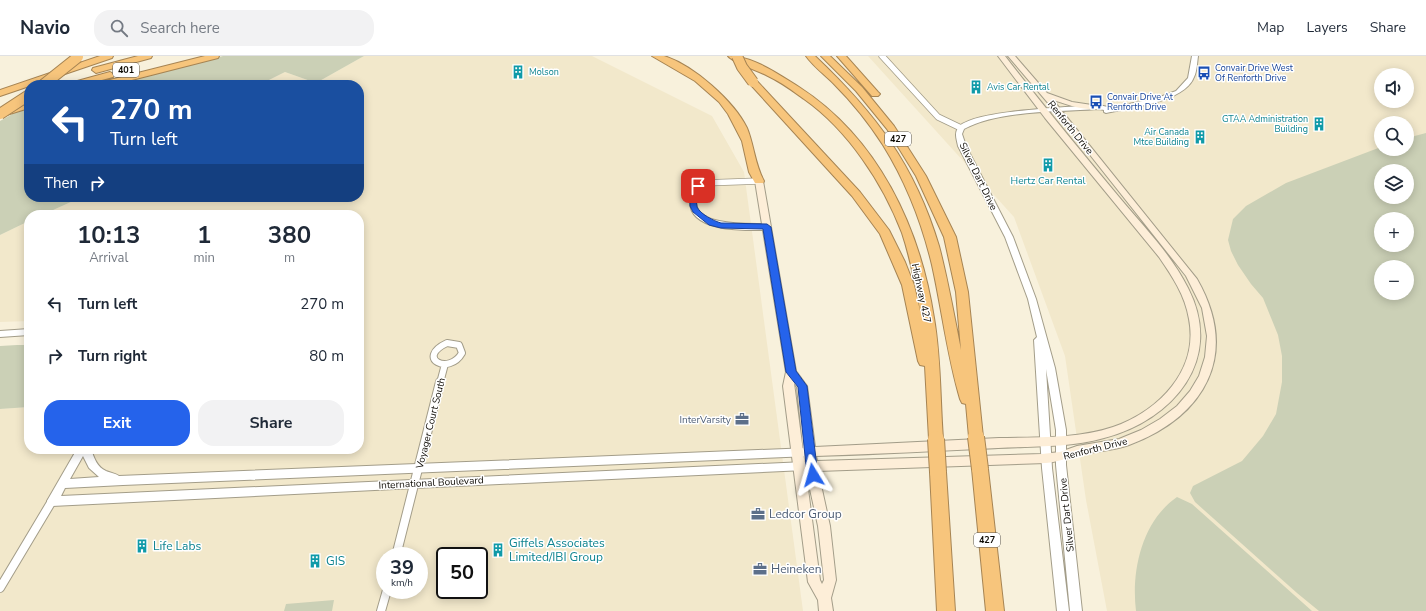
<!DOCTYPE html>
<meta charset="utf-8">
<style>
:root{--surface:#fff;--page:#f2f2f3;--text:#1f2937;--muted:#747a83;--line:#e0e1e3;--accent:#2563eb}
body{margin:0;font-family:"Nunito Sans",sans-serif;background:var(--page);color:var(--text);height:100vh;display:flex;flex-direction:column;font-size:15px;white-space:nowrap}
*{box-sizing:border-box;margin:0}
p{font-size:13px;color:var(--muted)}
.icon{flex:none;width:22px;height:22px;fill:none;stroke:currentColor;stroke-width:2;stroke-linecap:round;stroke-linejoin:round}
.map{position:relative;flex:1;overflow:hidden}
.panel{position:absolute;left:24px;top:154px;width:340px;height:244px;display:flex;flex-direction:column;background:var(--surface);border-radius:16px;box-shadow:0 2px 10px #0003}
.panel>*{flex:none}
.hud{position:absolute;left:24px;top:24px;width:340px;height:122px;border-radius:16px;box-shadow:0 2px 10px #0003;background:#1a4fa0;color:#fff;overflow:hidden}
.fabs{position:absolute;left:1374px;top:12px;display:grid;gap:8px}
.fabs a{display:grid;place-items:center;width:40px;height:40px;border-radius:50%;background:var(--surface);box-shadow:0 2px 10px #0003;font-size:20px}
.speed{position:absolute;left:376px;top:491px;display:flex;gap:8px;font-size:20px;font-weight:700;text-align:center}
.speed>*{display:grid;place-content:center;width:52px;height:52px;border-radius:50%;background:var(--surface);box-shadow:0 2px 10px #0003;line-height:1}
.speed small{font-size:10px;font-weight:400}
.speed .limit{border:2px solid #111;border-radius:6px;background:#fff;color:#111}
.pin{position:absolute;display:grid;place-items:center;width:34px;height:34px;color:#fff;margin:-17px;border-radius:8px;box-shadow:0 2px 6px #0006}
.me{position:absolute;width:44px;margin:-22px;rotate:352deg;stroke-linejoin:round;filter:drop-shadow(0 0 3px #0008)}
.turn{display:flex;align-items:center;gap:14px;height:84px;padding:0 20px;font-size:18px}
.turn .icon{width:52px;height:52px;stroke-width:2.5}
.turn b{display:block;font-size:28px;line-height:34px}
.then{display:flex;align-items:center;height:38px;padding:0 20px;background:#0003;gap:8px;font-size:15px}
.eta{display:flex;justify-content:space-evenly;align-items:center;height:68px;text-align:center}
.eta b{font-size:24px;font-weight:700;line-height:28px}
.button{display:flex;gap:8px;margin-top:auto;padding:8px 20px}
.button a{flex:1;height:46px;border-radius:16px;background:var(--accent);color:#fff;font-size:16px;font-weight:700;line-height:46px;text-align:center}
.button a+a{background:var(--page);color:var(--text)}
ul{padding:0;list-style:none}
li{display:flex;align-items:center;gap:12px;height:52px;padding:0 20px}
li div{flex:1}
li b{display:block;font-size:15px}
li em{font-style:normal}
header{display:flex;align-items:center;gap:24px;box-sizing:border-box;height:56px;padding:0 20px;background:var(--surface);border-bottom:1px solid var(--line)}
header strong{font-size:19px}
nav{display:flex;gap:22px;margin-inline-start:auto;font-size:14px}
.search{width:280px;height:36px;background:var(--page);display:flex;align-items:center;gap:10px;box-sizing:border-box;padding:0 14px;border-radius:16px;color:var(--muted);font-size:15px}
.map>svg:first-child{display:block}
</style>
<header>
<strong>Navio</strong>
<div class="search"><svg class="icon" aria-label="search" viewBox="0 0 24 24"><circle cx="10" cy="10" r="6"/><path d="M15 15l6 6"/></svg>Search here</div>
<nav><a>Map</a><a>Layers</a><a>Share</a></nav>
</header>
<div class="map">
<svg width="1426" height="555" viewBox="0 0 1426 555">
<rect width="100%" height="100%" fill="#f8f1dc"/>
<path fill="#f2e8cb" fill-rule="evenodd" d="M364 0H592L712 60 744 116 803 555H0V353L29 351V393H359V159H42L82 141H359V29H259L285 16 316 27ZM385 500H419V534H385ZM445 500H479V534H445Z
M868 0H1426V555H1107L1086 444 1065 300 1014 161ZM1381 19H1407V45H1381ZM1381 67H1407V93H1381ZM1381 115H1407V141H1381ZM1381 163H1407V189H1381ZM1381 211H1407V237H1381Z
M29 165V265L0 266V179Z"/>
<path fill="#cbd0b6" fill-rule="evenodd" d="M223 0H364L316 27 285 16 259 29H109Z
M29 52V141H82L42 159H29V165L0 179V65L16 56Z
M1426 77V555H1319L1297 537 1195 446 1190 437 1193 430 1242 405 1263 380 1276 358 1282 326V300L1278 279 1263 242 1251 228 1238 209 1231 195 1228 184 1233 163 1246 150 1286 127 1381 91V93H1407V82ZM1381 115H1407V141H1381ZM1381 163H1407V189H1381ZM1381 211H1407V237H1381Z
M17 289H29V351L0 353V290Z
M1177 441 1192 448 1312 555H1136C1131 515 1142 465 1177 441Z
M334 544 332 555H284L286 548Z"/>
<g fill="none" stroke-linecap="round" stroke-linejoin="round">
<g stroke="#a39d89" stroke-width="7">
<path id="minor-far2" d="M882 0 938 61 961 72
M693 145 694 134 704 127 759 125"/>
</g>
<g stroke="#a39d89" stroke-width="8">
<path id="minor-far1" d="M693 144C691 174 748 171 767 171
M447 287 459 289 462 297C449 320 415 302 447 287Z
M440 327 445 308"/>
</g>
<g stroke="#a39d89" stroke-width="10">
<path id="minor" d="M396 500 440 326
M0 532 52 445
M381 555 387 534"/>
</g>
<g stroke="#a39d89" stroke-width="2">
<path id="tertiary" d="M1192 0H1198C1197 7 1197 15 1194 21 1185 46 1129 52 1106 57L1104 56V54L1099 53C1059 56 998 54 964 73L962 78 966 90 1013 181 1036 243 1055 312 1066 374V409L1082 555H1070L1056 409V374L1046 313 1052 412 1069 555H1057L1042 412 1034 284 1037 281 1028 243 1005 181 958 90C957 84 954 78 958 72 969 54 1075 51 1099 49L1112 52 1160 41 1176 35 1188 22Z
M29 273V279L0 281V275Z
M810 392 814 393 815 396 814 399 810 400 123 429 65 432 61 440 805 406 809 407 810 410 809 413 805 414 415 432 52 450 48 448 47 445 77 393H91C94 402 97 411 106 415 111 417 115 417 119 420ZM83 400 89 412 99 421 70 423Z"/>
</g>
<g stroke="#a39d89" stroke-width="2">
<path id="secondary" d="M998 0H1005C1042 48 1080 94 1119 141 1143 170 1171 198 1188 232 1225 304 1173 364 1104 382 1070 392 1033 390 998 392 937 395 877 398 816 400L817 405 1042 398 1060 396 1077 390 1119 383 1141 374 1160 363 1177 350 1190 335 1199 320 1205 301 1207 280 1202 252 1186 220 1060 61 1008 0H1015L1047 37 1072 46 1092 49 1096 51C1088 57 1063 47 1053 44L1197 223C1240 298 1206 360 1129 389 1113 395 1095 395 1078 399 1067 402 1058 406 1046 407L818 415 830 470 836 524 831 542 833 555H819L818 544 808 526 783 330 786 316 755 125 756 123H759L763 125 796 315 807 330 815 391C877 388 938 385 999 382 1037 381 1077 383 1113 371 1159 355 1199 314 1189 263 1185 239 1172 220 1159 201L1045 62ZM794 327 797 331 805 410 818 470 824 524 822 528 820 524Z"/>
</g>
<g stroke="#a68453" stroke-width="2">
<path id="motorway" d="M100 0H113L112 2 0 40V34Z
M138 0H152L151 2 96 17 92 14 93 12Z
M205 0H219L218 2 112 29H96L98 27Z
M652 0C656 0 660 0 664 0 693 9 734 45 747 72 754 89 755 109 764 125L763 127H755L749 116 742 85 728 58 719 46 695 25Z
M728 0C753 0 778 18 799 31 878 82 920 171 934 262 941 302 940 343 943 383L941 387 936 389 931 387 929 383 925 310 920 309 918 305 902 229 880 178 852 140 750 28 748 26 750 24H756L860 136 889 174 905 206 914 229 921 259C916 231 911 204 902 177 883 127 848 74 804 43 793 35 781 26 768 20 757 14 735 8 728 0Z
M806 0H815C875 57 915 109 939 190 948 224 954 259 961 294L956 236 944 181 916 120 887 73 856 35 821 0H830L862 31 894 70 926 120 956 181 968 236 983 381 981 385 976 387 971 385 969 381 966 348 962 347 960 343C947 299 942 254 932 209 922 167 906 126 883 89 869 67 852 46 834 28 825 19 813 10 806 0Z
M837 0H846L878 36 880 38 878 40H872Z
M110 16 115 19 113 21 83 29H68L70 27Z
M29 46V52L0 61V55Z
M980 407 985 408 988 413 1004 555H986L972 413 975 408Z
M938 410 943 411 946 416 955 555H937L930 416 933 411Z"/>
</g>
<use href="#minor-far2" stroke="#fff" stroke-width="5.5"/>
<use href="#minor-far1" stroke="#fff" stroke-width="6"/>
<use href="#minor" stroke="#fff" stroke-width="8"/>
<use href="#tertiary" fill="#fff" fill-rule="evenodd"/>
<use href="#secondary" fill="#fdeed8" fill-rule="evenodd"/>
<use href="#motorway" fill="#f7c57c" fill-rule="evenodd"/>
<g stroke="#a68453" stroke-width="12" stroke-linecap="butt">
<path id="motorway-bridge-far1" d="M737 0 742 11 753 26
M43 29 78 1
M0 58 29 39"/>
</g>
<g stroke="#a68453" stroke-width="18" stroke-linecap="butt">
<path id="motorway-bridge" d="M976 381 980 413
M936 383 938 416"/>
</g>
<use href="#motorway-bridge-far1" stroke="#f7c57c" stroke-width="10"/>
<use href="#motorway-bridge" stroke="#f7c57c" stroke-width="16"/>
</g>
<path fill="#2563eb" stroke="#184099" d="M698 127 702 130 697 134C697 139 696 146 697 151 700 158 714 165 721 167L767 168 771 171 796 315 807 330 818 419 816 422 813 423 809 422 807 419 798 331 786 316 763 173 721 172 709 169 693 156 690 150V134Z"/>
<defs>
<g id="building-bare" transform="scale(1.08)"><path d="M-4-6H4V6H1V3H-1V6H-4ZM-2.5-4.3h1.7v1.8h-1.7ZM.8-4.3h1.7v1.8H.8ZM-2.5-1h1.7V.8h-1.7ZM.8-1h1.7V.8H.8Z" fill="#0f9aa8" stroke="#fff" stroke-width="2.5" paint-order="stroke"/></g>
<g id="bus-bare" transform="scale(1.08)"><path d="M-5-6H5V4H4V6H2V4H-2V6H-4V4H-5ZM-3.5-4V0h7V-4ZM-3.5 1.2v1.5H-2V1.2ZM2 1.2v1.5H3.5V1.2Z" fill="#1a4fb4" stroke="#fff" stroke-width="2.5" paint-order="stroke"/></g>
<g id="office-bare" transform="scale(1.08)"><path d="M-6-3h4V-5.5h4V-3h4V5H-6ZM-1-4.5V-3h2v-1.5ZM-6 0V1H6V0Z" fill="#5c6f8a" stroke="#fff" stroke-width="2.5" paint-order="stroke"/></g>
</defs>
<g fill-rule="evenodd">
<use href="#building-bare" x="518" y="16"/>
<use href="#bus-bare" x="1204" y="17"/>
<use href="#building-bare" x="976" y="31"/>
<use href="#bus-bare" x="1096" y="46"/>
<use href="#building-bare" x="1319" y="68"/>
<use href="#building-bare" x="1200" y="81"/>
<use href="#building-bare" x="1048" y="109"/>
<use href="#office-bare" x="742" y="363"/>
<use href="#office-bare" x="758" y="458"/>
<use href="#building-bare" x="142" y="490"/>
<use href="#building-bare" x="498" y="494"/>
<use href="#building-bare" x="315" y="505"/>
<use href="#office-bare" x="760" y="513"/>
</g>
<g text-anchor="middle" stroke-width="3" stroke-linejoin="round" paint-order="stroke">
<g font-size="9" fill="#164399" stroke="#fff" text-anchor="start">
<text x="1215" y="15">Convair Drive West<tspan x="1215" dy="10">Of Renforth Drive</tspan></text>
<text x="1107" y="44">Convair Drive At<tspan x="1107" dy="10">Renforth Drive</tspan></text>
</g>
<g fill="#fff" stroke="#575551" stroke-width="1">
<rect x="113" y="7" width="26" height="14" rx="3"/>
<rect x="885" y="76" width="26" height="14" rx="3"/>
<rect x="974" y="477" width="26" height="14" rx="3"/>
</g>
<g font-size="9" font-weight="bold" fill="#0f0c06">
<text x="126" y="17">401</text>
<text x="898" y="86">427</text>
<text x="987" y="487">427</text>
</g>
<g font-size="9" fill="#0d838f" stroke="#fff" text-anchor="start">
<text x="529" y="19">Molson</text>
<text x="987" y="34">Avis Car Rental</text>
<text x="1308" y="66" text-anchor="end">GTAA Administration<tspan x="1308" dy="10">Building</tspan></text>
<text x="1189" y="79" text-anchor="end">Air Canada<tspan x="1189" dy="10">Mtce Building</tspan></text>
</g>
<g font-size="10" fill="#0f0c06" stroke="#fff">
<text transform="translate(1071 71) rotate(51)" y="4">Renforth Drive</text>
<text transform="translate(979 120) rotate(64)" y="4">Silver Dart Drive</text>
<text transform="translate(922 237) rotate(78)" y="4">Highway 427</text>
<text transform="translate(430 367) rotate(-76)" y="4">Voyager Court South</text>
<text transform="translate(1095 392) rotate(-14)" y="4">Renforth Drive</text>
<text transform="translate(431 426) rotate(-3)" y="4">International Boulevard</text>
<text transform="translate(1066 459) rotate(-96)" y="4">Silver Dart Drive</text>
</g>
<g font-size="10" fill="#0d838f" stroke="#fff">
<text x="1048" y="128">Hertz Car Rental</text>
</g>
<g font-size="10" fill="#4e5e75" stroke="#fff" text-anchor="end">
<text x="731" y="367">InterVarsity</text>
</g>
<g font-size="12" fill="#4e5e75" stroke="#fff" text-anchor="start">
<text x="769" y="462">Ledcor Group</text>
<text x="771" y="517">Heineken</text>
</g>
<g font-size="12" fill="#0d838f" stroke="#fff" text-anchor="start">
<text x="509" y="491">Giffels Associates<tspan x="509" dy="14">Limited/IBI Group</tspan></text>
<text x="153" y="494">Life Labs</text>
<text x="326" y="509">GIS</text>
</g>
</g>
</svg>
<div class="fabs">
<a><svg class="icon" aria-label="sound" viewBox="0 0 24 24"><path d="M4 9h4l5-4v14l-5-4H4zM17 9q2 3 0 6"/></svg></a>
<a><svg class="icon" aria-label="search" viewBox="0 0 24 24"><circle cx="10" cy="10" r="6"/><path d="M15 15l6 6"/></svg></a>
<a><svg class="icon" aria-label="layers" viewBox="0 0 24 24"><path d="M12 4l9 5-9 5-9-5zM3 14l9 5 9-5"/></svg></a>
<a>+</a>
<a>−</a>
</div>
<div class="speed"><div>39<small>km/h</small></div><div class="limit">50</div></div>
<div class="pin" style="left:698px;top:130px;background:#d93025"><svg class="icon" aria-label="arrive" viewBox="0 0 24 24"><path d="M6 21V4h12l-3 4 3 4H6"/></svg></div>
<svg class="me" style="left:813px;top:419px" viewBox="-20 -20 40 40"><path d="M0-17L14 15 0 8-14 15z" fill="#2563eb" stroke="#fff" stroke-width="4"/></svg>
<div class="hud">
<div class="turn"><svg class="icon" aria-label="left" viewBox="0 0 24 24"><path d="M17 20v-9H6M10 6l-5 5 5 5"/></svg><div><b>270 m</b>Turn left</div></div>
<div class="then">Then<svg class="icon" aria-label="right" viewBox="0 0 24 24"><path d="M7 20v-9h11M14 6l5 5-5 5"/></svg></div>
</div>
<section class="panel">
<div class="eta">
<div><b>10:13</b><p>Arrival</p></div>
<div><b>1</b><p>min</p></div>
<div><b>380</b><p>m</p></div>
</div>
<ul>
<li><svg class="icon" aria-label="left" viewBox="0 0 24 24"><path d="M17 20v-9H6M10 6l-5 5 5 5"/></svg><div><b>Turn left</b></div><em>270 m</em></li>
<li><svg class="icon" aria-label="right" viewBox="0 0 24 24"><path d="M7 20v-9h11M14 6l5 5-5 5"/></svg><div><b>Turn right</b></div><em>80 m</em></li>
</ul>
<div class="button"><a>Exit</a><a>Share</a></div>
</section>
</div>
